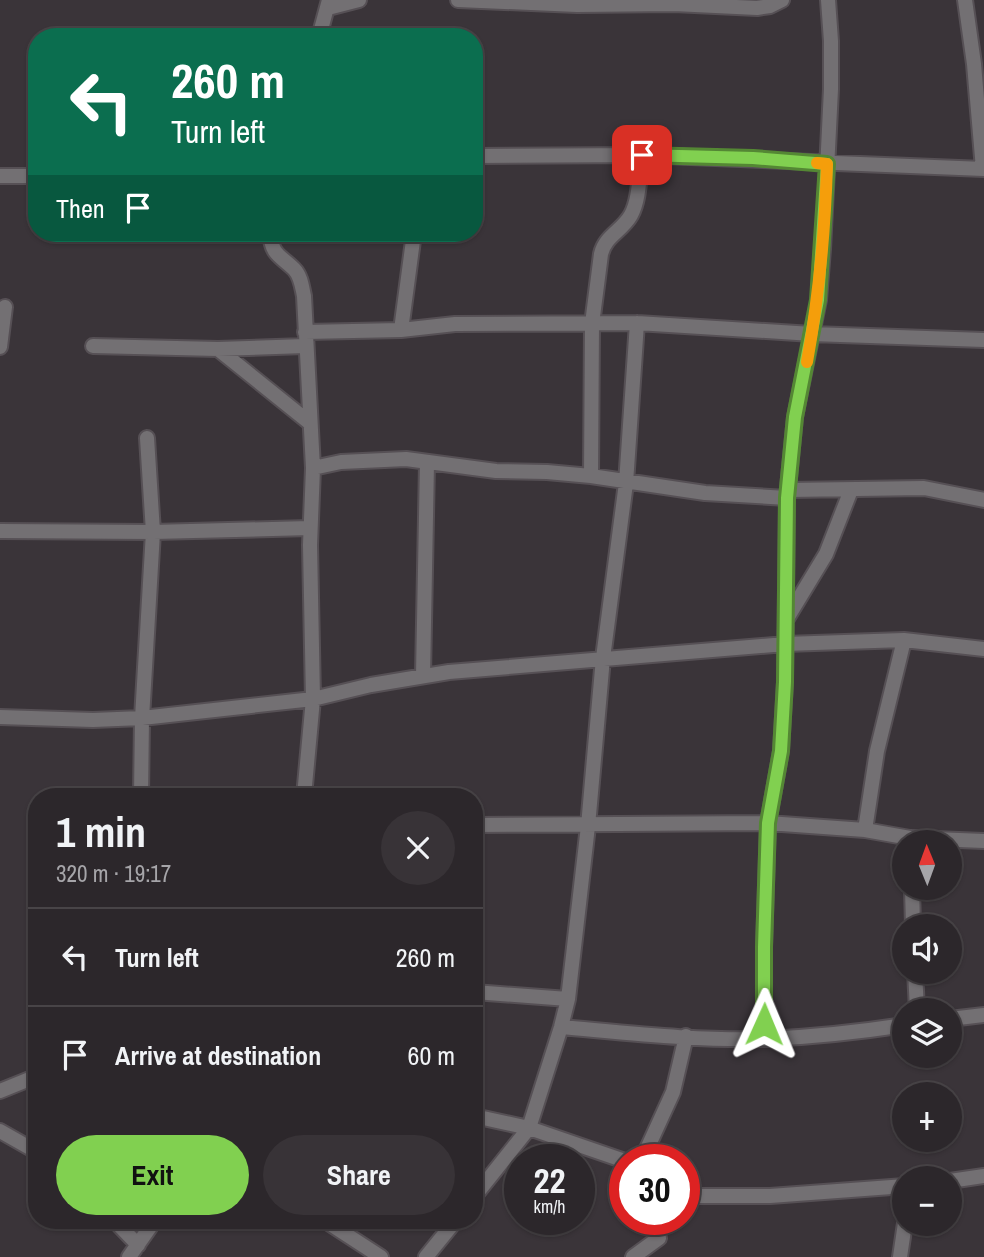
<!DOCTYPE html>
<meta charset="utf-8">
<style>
:root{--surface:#2c272b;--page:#383337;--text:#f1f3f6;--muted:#a6a5a9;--line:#484447;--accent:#81d050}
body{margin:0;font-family:"Archivo Narrow",sans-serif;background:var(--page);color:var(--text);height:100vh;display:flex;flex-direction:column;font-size:26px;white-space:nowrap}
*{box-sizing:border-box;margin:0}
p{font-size:23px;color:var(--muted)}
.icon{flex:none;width:38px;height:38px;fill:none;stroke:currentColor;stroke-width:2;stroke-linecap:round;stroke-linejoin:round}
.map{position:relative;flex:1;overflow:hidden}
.panel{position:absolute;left:28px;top:788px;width:455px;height:441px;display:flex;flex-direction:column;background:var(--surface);border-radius:28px;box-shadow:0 2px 5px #0004,0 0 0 2px var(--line)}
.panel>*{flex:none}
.banner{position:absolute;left:28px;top:28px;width:455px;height:214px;border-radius:28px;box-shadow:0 2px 5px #0004,0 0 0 2px var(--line);background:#0b6e4f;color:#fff;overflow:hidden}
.needle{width:46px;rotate:359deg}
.buttons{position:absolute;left:892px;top:830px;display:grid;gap:14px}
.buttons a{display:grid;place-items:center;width:70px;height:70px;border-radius:50%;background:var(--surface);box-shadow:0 2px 5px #0004,0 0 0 2px var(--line);font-size:35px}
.speed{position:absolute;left:504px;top:1144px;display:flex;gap:14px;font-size:35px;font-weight:700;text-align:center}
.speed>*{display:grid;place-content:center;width:91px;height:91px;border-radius:50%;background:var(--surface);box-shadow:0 2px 5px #0004,0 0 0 2px var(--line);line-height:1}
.speed small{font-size:18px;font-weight:400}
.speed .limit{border:10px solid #d22;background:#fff;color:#111}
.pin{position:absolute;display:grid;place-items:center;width:60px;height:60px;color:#fff;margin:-30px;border-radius:14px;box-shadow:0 4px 10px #0006}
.me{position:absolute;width:77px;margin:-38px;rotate:1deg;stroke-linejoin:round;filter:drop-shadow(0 0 5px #0008)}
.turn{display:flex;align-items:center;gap:24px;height:147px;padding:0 28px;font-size:32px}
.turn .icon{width:91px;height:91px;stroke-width:2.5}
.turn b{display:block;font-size:49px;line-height:60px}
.then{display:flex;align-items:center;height:66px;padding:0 28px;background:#0003;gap:14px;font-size:26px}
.round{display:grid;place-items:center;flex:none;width:74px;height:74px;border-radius:37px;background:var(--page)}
.summary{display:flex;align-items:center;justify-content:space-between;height:119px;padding:0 28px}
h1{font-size:42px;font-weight:700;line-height:52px}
.primary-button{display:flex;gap:14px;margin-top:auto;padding:14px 28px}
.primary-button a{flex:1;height:80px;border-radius:42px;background:var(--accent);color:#111;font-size:28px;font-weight:700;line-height:80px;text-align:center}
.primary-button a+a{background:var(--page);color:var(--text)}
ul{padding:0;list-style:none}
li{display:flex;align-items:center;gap:21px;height:98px;padding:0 28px;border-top:2px solid var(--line)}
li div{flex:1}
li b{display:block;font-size:26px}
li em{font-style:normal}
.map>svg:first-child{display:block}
</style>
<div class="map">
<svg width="984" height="1257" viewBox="0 0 984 1257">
<rect width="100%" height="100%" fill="#3a3439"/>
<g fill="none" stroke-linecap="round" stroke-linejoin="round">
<g stroke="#565055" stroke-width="18">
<path id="minor" d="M458 0 577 5 674 4 757 8 770 6 782 0
M965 0 974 64 983 169
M328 8 359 0
M319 37 329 0
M474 156 642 155 984 169
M0 176H37
M270 233C272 256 280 255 294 269 301 276 302 287 304 296L313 468 310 545 313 699 304 796
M401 330 414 233
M305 332 401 330 455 324 637 323 812 334 984 340
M93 346 218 349 305 346
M0 347 5 307
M218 349 310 423
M313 468 341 462 406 459 496 471 547 472 591 476 705 493 787 498
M591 476 592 324 601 254C605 236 622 231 631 215 640 199 639 173 642 155
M788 490 924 488 984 500
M0 531 153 532 310 528
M786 620 826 554 851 490
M423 676 427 463
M0 717 93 720 142 718 313 699 371 685 449 672 785 644 904 640 984 649
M141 796 142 718 153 532 147 438
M474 825 768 823 865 830 910 838 984 841
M865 830 877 751 904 640
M912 887 913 926
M915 971 917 1010
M474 992 568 999
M950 1019 984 1015
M561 1027C629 1033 698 1041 766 1039 812 1037 859 1032 905 1025
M764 1039V947L768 823 781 751 785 682 787 498 795 417 819 300 823 249 831 89V41L828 0
M0 1091 37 1076
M474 1116 529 1128 625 1161
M0 1131 37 1152
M642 1160 673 1092 686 1036
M950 1181 984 1176
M684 1192 698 1196H770L905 1186
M474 1197 529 1128 561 1027 568 999 588 826 603 658 626 483 637 323
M114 1220 138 1245
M324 1220 381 1257
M129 1257 155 1220
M426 1257 456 1220
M633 1257 659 1238
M900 1257 905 1223"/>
</g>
<use href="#minor" stroke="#737073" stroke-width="14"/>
</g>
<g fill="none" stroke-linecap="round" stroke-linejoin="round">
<g stroke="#548734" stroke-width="18">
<path id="route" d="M642 155 753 158 827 164 818 300 795 417 787 498 785 682 781 751 768 823 764 947V1024"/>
</g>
<use href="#route" stroke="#81d050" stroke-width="12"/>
<path stroke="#f59e0b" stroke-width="12" d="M807 362C819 296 825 231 827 164L817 163"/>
</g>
</svg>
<div class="buttons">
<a><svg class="needle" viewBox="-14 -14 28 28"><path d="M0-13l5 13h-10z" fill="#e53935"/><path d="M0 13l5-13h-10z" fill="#a6a5a9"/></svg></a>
<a><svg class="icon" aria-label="sound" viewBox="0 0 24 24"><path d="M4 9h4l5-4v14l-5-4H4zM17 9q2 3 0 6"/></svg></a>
<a><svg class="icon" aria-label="layers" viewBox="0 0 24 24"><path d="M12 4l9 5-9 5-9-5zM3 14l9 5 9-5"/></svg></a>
<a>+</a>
<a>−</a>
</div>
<div class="speed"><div>22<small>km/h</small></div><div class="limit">30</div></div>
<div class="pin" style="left:642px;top:155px;background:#d93025"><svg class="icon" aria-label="arrive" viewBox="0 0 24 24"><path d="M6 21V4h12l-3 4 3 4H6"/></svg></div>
<svg class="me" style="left:764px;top:1024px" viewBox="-20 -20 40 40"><path d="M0-17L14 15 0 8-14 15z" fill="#81d050" stroke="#fff" stroke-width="4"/></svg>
<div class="banner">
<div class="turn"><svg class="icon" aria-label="left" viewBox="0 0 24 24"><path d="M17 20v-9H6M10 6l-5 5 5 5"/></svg><div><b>260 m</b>Turn left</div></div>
<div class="then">Then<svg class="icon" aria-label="arrive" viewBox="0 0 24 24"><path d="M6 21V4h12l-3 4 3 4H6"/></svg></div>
</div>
<section class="panel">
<div class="summary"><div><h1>1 min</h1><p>320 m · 19:17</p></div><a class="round"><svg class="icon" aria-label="close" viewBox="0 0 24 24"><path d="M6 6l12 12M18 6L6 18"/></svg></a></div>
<ul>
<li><svg class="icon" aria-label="left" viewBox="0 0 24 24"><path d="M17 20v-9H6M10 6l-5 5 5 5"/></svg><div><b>Turn left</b></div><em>260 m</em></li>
<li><svg class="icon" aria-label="arrive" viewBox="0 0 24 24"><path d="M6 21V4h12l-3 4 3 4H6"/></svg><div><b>Arrive at destination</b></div><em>60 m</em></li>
</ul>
<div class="primary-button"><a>Exit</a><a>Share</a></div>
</section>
</div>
